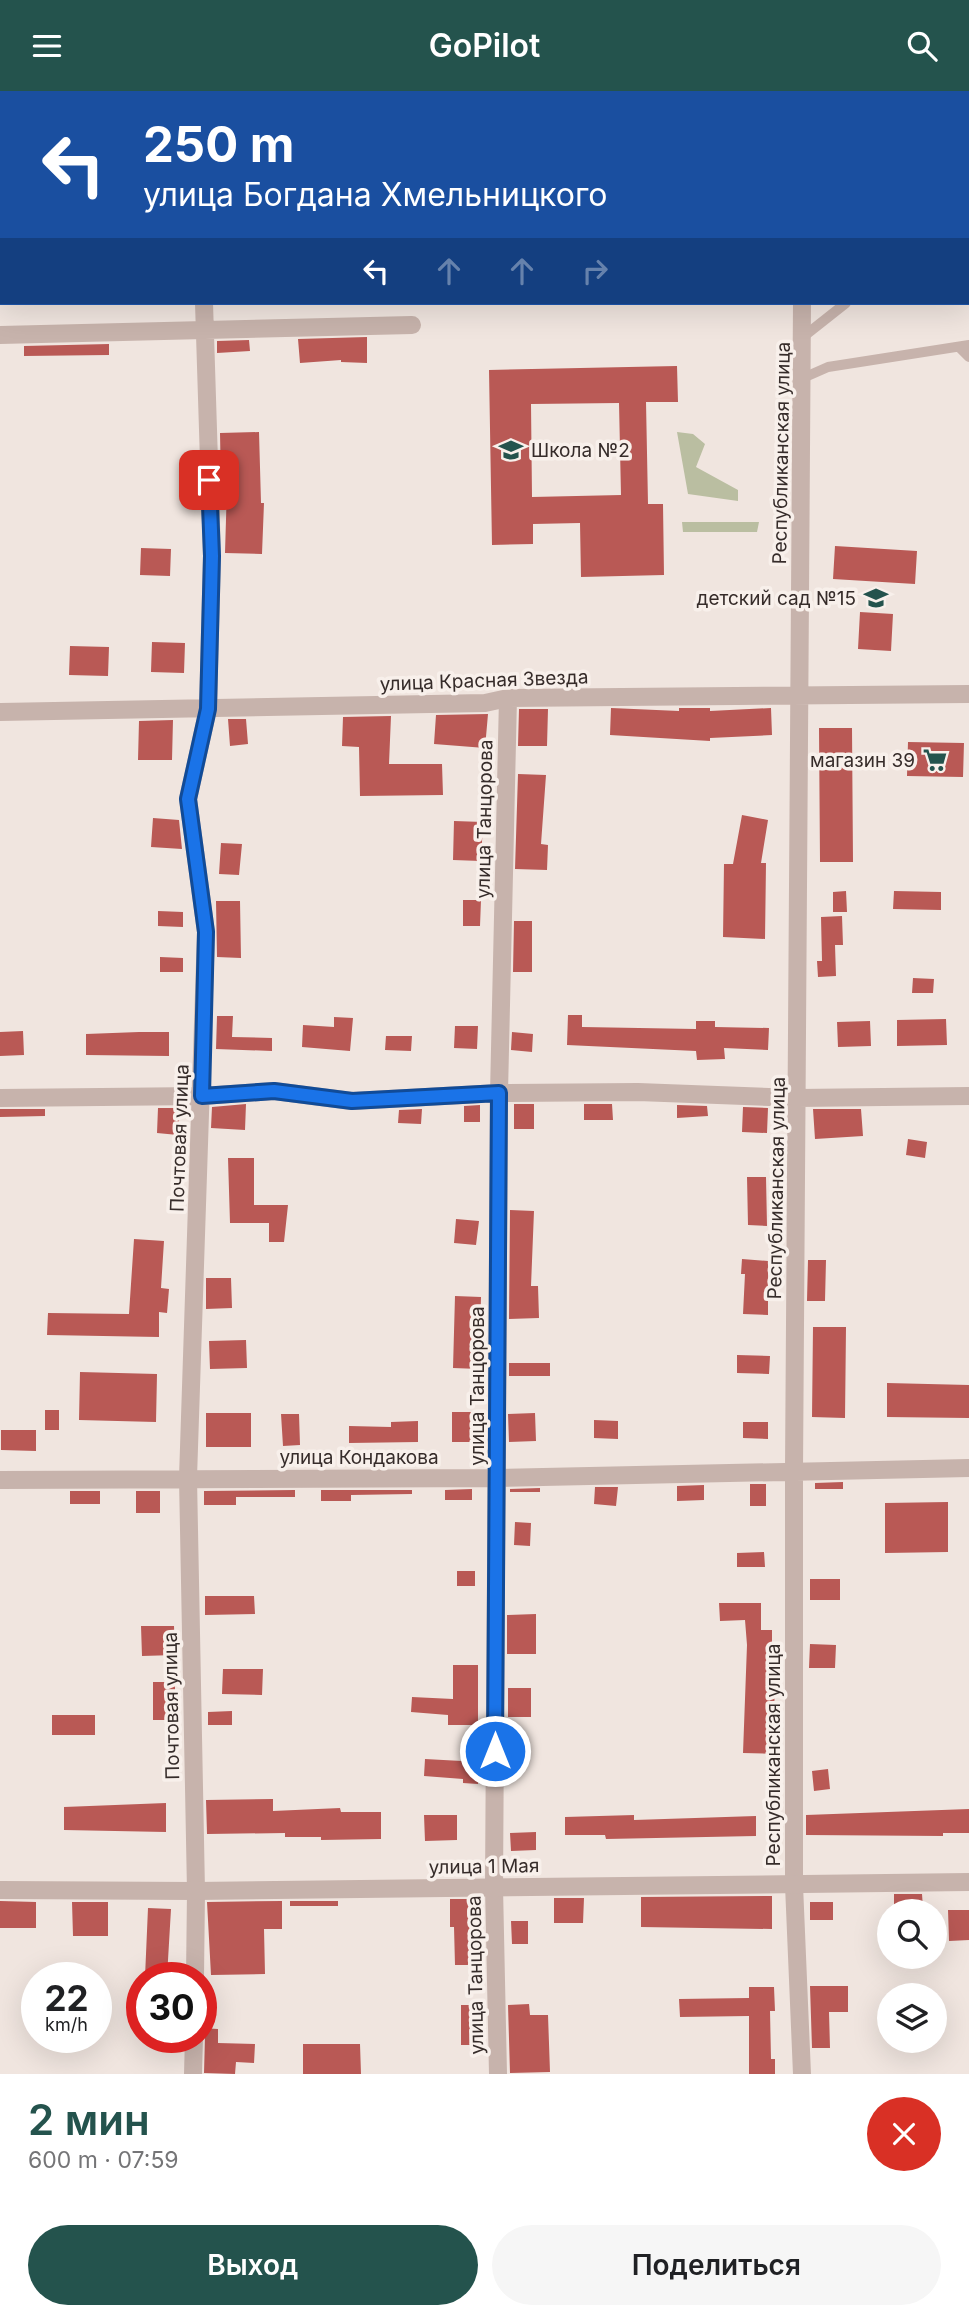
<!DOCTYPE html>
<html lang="ru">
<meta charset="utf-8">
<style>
:root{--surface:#fff;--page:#f6f6f6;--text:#202124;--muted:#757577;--accent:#24534d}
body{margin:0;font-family:Inter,sans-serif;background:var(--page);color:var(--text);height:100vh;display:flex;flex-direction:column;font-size:26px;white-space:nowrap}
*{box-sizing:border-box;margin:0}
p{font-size:23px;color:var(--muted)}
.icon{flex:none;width:38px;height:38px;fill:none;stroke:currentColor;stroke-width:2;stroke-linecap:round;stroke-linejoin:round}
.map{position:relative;height:1983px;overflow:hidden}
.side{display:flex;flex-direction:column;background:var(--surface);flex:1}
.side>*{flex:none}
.hud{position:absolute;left:0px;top:0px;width:970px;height:214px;box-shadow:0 7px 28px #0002;background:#1a4fa0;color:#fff;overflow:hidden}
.tools{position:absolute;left:877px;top:1808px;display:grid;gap:14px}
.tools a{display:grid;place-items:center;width:70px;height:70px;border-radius:50%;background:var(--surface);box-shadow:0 7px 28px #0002;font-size:35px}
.speed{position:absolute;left:21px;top:1871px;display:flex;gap:14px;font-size:35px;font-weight:700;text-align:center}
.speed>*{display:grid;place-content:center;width:91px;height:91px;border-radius:50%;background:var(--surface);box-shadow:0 7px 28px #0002;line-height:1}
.speed small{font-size:18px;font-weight:400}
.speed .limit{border:10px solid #d22;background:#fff;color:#111}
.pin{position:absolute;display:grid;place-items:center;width:60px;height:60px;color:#fff;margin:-30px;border-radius:14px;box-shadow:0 4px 10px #0006}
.me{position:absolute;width:77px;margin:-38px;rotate:0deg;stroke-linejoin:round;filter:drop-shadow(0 0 5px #0008)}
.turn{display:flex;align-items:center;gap:24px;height:147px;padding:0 28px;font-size:32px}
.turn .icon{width:91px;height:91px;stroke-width:2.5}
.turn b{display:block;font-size:49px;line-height:60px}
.lanes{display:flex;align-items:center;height:66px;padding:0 28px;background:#0003;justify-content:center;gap:35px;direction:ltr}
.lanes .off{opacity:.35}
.round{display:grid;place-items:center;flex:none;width:74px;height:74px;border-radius:37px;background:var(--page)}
.overview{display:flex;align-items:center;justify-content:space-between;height:119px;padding:0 28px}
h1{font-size:42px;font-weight:600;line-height:52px;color:var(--accent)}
.primary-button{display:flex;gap:14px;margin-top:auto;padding:14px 28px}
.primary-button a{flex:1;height:80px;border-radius:42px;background:var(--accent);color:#fff;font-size:28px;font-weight:600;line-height:80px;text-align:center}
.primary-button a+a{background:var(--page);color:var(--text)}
header{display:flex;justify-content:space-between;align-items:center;height:91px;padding:0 28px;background:var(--accent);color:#fff;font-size:32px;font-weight:600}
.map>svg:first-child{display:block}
</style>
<header><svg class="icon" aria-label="menu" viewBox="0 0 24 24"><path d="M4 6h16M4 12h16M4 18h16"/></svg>GoPilot<svg class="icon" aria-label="search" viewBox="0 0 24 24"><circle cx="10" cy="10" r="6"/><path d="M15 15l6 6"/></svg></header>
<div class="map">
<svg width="969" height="1983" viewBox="0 0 969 1983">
<rect width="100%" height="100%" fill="#f0e5df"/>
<path fill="#babea1" d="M677 341 693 343 705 353 696 376 738 399V410L688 403Z
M682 431H759L757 441H683Z"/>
<path fill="#b95955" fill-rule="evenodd" d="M367 246V272L341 271V269L300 272 298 248Z
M249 249 250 260 217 262V250Z
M109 253V264L24 265V255Z
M677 275 678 311H646L648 413H663L664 484 581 486 580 432 533 433V453L492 454 489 279ZM619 312 621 404 532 406 531 313Z
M259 341 261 412H264L262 463 225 462 227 395H221L220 342Z
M835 455 917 460 915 493 833 488Z
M141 457 171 458 170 485 140 484Z
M860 521 893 523 891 560 858 558Z
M152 551 185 552 184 582 151 581Z
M70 555 109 556 108 585 69 584Z
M611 617 679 620V617H710V620L771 617 772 644 710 647V650L610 644Z
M519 618H548L547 655H518Z
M488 623 485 657 434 653 436 624Z
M391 625 389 673H442L443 704 360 705 359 656 342 655 343 626Z
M228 628H246L248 653 230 655Z
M173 629 172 669H138L139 630Z
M819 637H852L853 771H820Z
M908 651 964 652 963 686 907 685Z
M518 683 546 684 541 753 548 754 547 779 515 778Z
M742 724 768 729 761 772H766L765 848 723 846 724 773H733Z
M153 727 179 729 182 758 151 756Z
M454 730 483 731 481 770 453 769Z
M221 752 242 753 239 784 219 783Z
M846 800 847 821H833V801Z
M894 800 941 801V819L893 818Z
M463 809H481L480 835H463Z
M216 810H240L241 867 217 866Z
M158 820 183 821V836L158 835Z
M842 825 843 854H835L836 885 818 886 817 870H822L821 826Z
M514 830H532V881H513Z
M160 866 183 867V881H160Z
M913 887 934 888 933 902H912Z
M568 924H582V936L696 938V930H715V936L769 937 768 959 724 957 725 968 697 969 696 960 567 954Z
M217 925H233L232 946 272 947V960L216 958Z
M334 926 353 927 350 960 302 956 303 934 334 936Z
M946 928 947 954 897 955V929Z
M870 930 871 955 838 956 837 931Z
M455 935H478L477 958 454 957Z
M23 940 24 964 0 965V941Z
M139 941H169V965L86 964V943Z
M512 941 533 943 532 961 511 959Z
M386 945H412L411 960 385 959Z
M246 1013 245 1039 211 1037 212 1016Z
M514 1013H534V1038H514Z
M584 1013H612L613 1029H584Z
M480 1014V1031H464V1015Z
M677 1014 707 1015 708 1025 677 1027Z
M743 1016 768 1017 767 1042 742 1041Z
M158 1017H180L178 1044 157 1042Z
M0 1018H45V1025L0 1026Z
M422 1018 421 1033 398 1032 399 1019Z
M813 1018H861L863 1045 815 1048Z
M908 1048 927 1051 925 1067 906 1064Z
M228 1067H254V1114H288L284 1151H269V1132H230Z
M747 1086H766L767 1135 748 1134Z
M510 1119 534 1120 531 1195H538L539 1227 509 1228Z
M456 1128 479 1130 476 1154 454 1152Z
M134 1148 164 1150 161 1197 169 1198 167 1222 159 1221V1246L47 1244 48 1222 129 1223Z
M742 1168 768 1170V1224L743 1223 745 1183H741Z
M808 1169H826L825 1210H807Z
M206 1187H231L232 1217 206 1218Z
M455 1205 481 1206 479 1278 453 1277Z
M813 1236H846L845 1327 812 1326Z
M246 1249 247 1277 210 1278 209 1250Z
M737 1264 770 1265 769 1283 737 1282Z
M509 1272H550V1285H509Z
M80 1281 157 1283 156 1331 79 1329Z
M887 1292 969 1294V1327L887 1326Z
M45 1319H59V1339H45Z
M452 1321H481V1351H452Z
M206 1322H251V1356H206Z
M535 1322 536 1350 509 1351 508 1323Z
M281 1323H299L300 1354 283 1355Z
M594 1329 618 1330V1348L594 1347Z
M418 1330V1351L349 1352V1335L391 1336V1331Z
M743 1331H768V1348L743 1347Z
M1 1339H36V1360L1 1359Z
M843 1391V1398H815V1392Z
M750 1393H766V1415H750Z
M704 1394V1409L677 1410V1395Z
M595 1396H618L616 1415 594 1413Z
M540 1397V1401H510V1398Z
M472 1398V1409H445V1399Z
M295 1399V1406H236V1414H204V1400Z
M321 1399H412V1403L351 1404V1410H321Z
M70 1400H100V1413H70Z
M136 1400H160V1422H136Z
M948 1411V1461L885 1462V1412Z
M515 1431 531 1432 530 1455 514 1454Z
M764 1461 765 1476H737V1462Z
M457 1480H475V1495H457Z
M810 1488H840V1509H810Z
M205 1505H254L255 1523 205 1524Z
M719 1512H761V1539H772V1572H776L774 1620H778L777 1663 743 1662 747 1554 745 1529 720 1530Z
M536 1523V1563H507V1524Z
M141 1535H174L175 1564 142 1565Z
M810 1553 836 1554 835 1577H809Z
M453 1574H478V1634H448V1624L411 1621 412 1606 453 1608Z
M223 1578H263L262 1604 222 1603Z
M153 1591H175V1629H153Z
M508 1597H531V1626H508Z
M232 1620V1634H208V1621Z
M52 1624H95V1644H52Z
M425 1668 480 1671 478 1693 463 1692V1688L424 1685Z
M828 1678 830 1698 814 1700 812 1680Z
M273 1708V1720L340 1717 341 1721H381V1748L321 1749V1746H285V1742L207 1743 206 1709Z
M166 1712V1741L64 1739V1716Z
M969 1718V1742H943V1745L806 1744V1724Z
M424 1724H457V1749L425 1750Z
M634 1724V1729L756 1725V1745L606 1748 605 1744H565V1726Z
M536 1741V1759L511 1760 510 1742Z
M894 1803H922L923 1817 894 1818Z
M772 1805V1838L641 1836V1806Z
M554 1807H584L583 1832H554Z
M450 1808H475L472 1874H455L454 1836H450Z
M0 1810 36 1811V1837H0Z
M282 1810V1838H264L265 1883 211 1884 207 1811Z
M290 1810H338V1815H290Z
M72 1811H108V1845H73Z
M810 1811H833V1829H810Z
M148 1817 171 1818 167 1886H145Z
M948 1819H969V1849L949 1850Z
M511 1830H528V1853H512Z
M810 1895H848V1921H829L830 1957H812Z
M749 1896H774L775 1920H770L771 1968H775V1983H749V1925L680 1926 679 1908 749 1907Z
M529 1913 530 1924H548L550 1981 510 1982 508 1914Z
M461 1914H479L480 1954H461Z
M201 1937 218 1938V1952L255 1953 254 1972 236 1971 235 1983 204 1982 205 1946Z
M303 1953H360L361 1983H303Z"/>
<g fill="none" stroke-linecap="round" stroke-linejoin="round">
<path stroke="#c7b3ac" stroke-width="10" d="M609 0 661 2
M440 2 446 0
M712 2 794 1
M968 194H969
M803 246 846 212
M959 256 969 266
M803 287 828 276 969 254"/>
<path stroke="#c7b3ac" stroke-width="18" d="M794 0V2
M223 2V0
M802 212 794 1379V1794L802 1983
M0 244 412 234
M0 621 485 612 508 607 969 603
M0 1007 202 1005 274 1000 352 1010 499 1002 638 1001 798 1007 969 1005
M0 1389 498 1387 969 1377
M195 1886 196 1800 188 1387 206 841 188 708 208 618 212 465 204 212
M193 1983 194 1946
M498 1983 494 1796 499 1002 508 607"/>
<path stroke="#c7b3ac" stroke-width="18" d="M0 1799 196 1800 969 1791"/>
</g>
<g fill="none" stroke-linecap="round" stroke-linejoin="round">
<g stroke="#114b97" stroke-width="18">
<path id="route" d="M209 389 212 465 208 618 188 708 206 841 202 1005 274 1000 352 1010 499 1002 495 1660"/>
</g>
<use href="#route" stroke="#1a73e8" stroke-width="12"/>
</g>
<defs>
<g id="school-bare" transform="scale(1.89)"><path d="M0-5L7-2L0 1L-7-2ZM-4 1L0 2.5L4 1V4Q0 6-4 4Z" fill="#24534d" stroke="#f8f0eb" stroke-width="2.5" paint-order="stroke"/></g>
<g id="supermarket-bare" transform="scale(1.89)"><path d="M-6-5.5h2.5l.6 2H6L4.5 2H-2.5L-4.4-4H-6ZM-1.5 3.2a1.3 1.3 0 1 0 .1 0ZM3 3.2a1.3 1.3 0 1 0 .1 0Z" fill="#24534d" stroke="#f8f0eb" stroke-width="2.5" paint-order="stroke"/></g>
</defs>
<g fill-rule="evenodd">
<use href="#school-bare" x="511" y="359"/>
<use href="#school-bare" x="876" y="507"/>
<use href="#supermarket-bare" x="935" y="669"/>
</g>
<g text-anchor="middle" stroke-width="7" stroke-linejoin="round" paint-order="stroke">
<g font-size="19" fill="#362c2a" stroke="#f8f0eb" text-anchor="end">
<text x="531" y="366" text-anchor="start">Школа №2</text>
<text x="856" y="514">детский сад №15</text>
<text x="915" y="676">магазин 39</text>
</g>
<g font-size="19" fill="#362c2a" stroke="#f8f0eb">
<text transform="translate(781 362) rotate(-89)" y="7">Республиканская улица</text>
<text transform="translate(484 589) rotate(-2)" y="7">улица Красная Звезда</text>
<text transform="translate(484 728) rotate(-89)" y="7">улица Танцорова</text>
<text transform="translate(179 1047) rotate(-88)" y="7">Почтовая улица</text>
<text transform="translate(776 1097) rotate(-89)" y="7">Республиканская улица</text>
<text transform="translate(477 1295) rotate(-90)" y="7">улица Танцорова</text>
<text x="359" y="1373">улица Кондакова</text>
<text transform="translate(171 1615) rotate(-91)" y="7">Почтовая улица</text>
<text transform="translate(773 1664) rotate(-90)" y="7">Республиканская улица</text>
<text transform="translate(484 1775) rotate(-1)" y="7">улица 1 Мая</text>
<text transform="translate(475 1884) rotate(-91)" y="7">улица Танцорова</text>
</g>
</g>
</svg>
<div class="tools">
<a><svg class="icon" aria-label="search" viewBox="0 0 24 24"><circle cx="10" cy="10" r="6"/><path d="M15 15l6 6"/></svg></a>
<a><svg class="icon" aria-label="layers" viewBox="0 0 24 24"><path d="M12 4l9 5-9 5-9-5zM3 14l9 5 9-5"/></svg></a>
</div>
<div class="speed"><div>22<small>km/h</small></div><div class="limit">30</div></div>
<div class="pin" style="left:209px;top:389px;background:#d93025"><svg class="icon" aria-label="arrive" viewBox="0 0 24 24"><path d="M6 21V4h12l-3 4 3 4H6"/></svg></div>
<svg class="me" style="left:495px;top:1660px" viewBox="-20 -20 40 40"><circle r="17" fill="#1a73e8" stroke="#fff" stroke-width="3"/><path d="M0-11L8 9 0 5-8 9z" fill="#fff"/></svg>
<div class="hud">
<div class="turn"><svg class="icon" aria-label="left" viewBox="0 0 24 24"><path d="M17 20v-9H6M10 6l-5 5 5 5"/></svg><div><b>250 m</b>улица Богдана Хмельницкого</div></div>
<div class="lanes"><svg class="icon" aria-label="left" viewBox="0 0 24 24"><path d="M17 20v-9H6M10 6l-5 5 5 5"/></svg><svg class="icon off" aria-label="ahead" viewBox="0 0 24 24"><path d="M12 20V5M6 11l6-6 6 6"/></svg><svg class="icon off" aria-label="ahead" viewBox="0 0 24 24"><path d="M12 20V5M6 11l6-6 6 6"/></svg><svg class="icon off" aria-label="right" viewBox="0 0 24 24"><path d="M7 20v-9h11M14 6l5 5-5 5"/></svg></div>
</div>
</div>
<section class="side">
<div class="overview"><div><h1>2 мин</h1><p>600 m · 07:59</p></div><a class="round" style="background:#d93025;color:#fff"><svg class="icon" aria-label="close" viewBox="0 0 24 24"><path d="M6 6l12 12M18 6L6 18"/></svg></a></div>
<div class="primary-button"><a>Выход</a><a>Поделиться</a></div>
</section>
